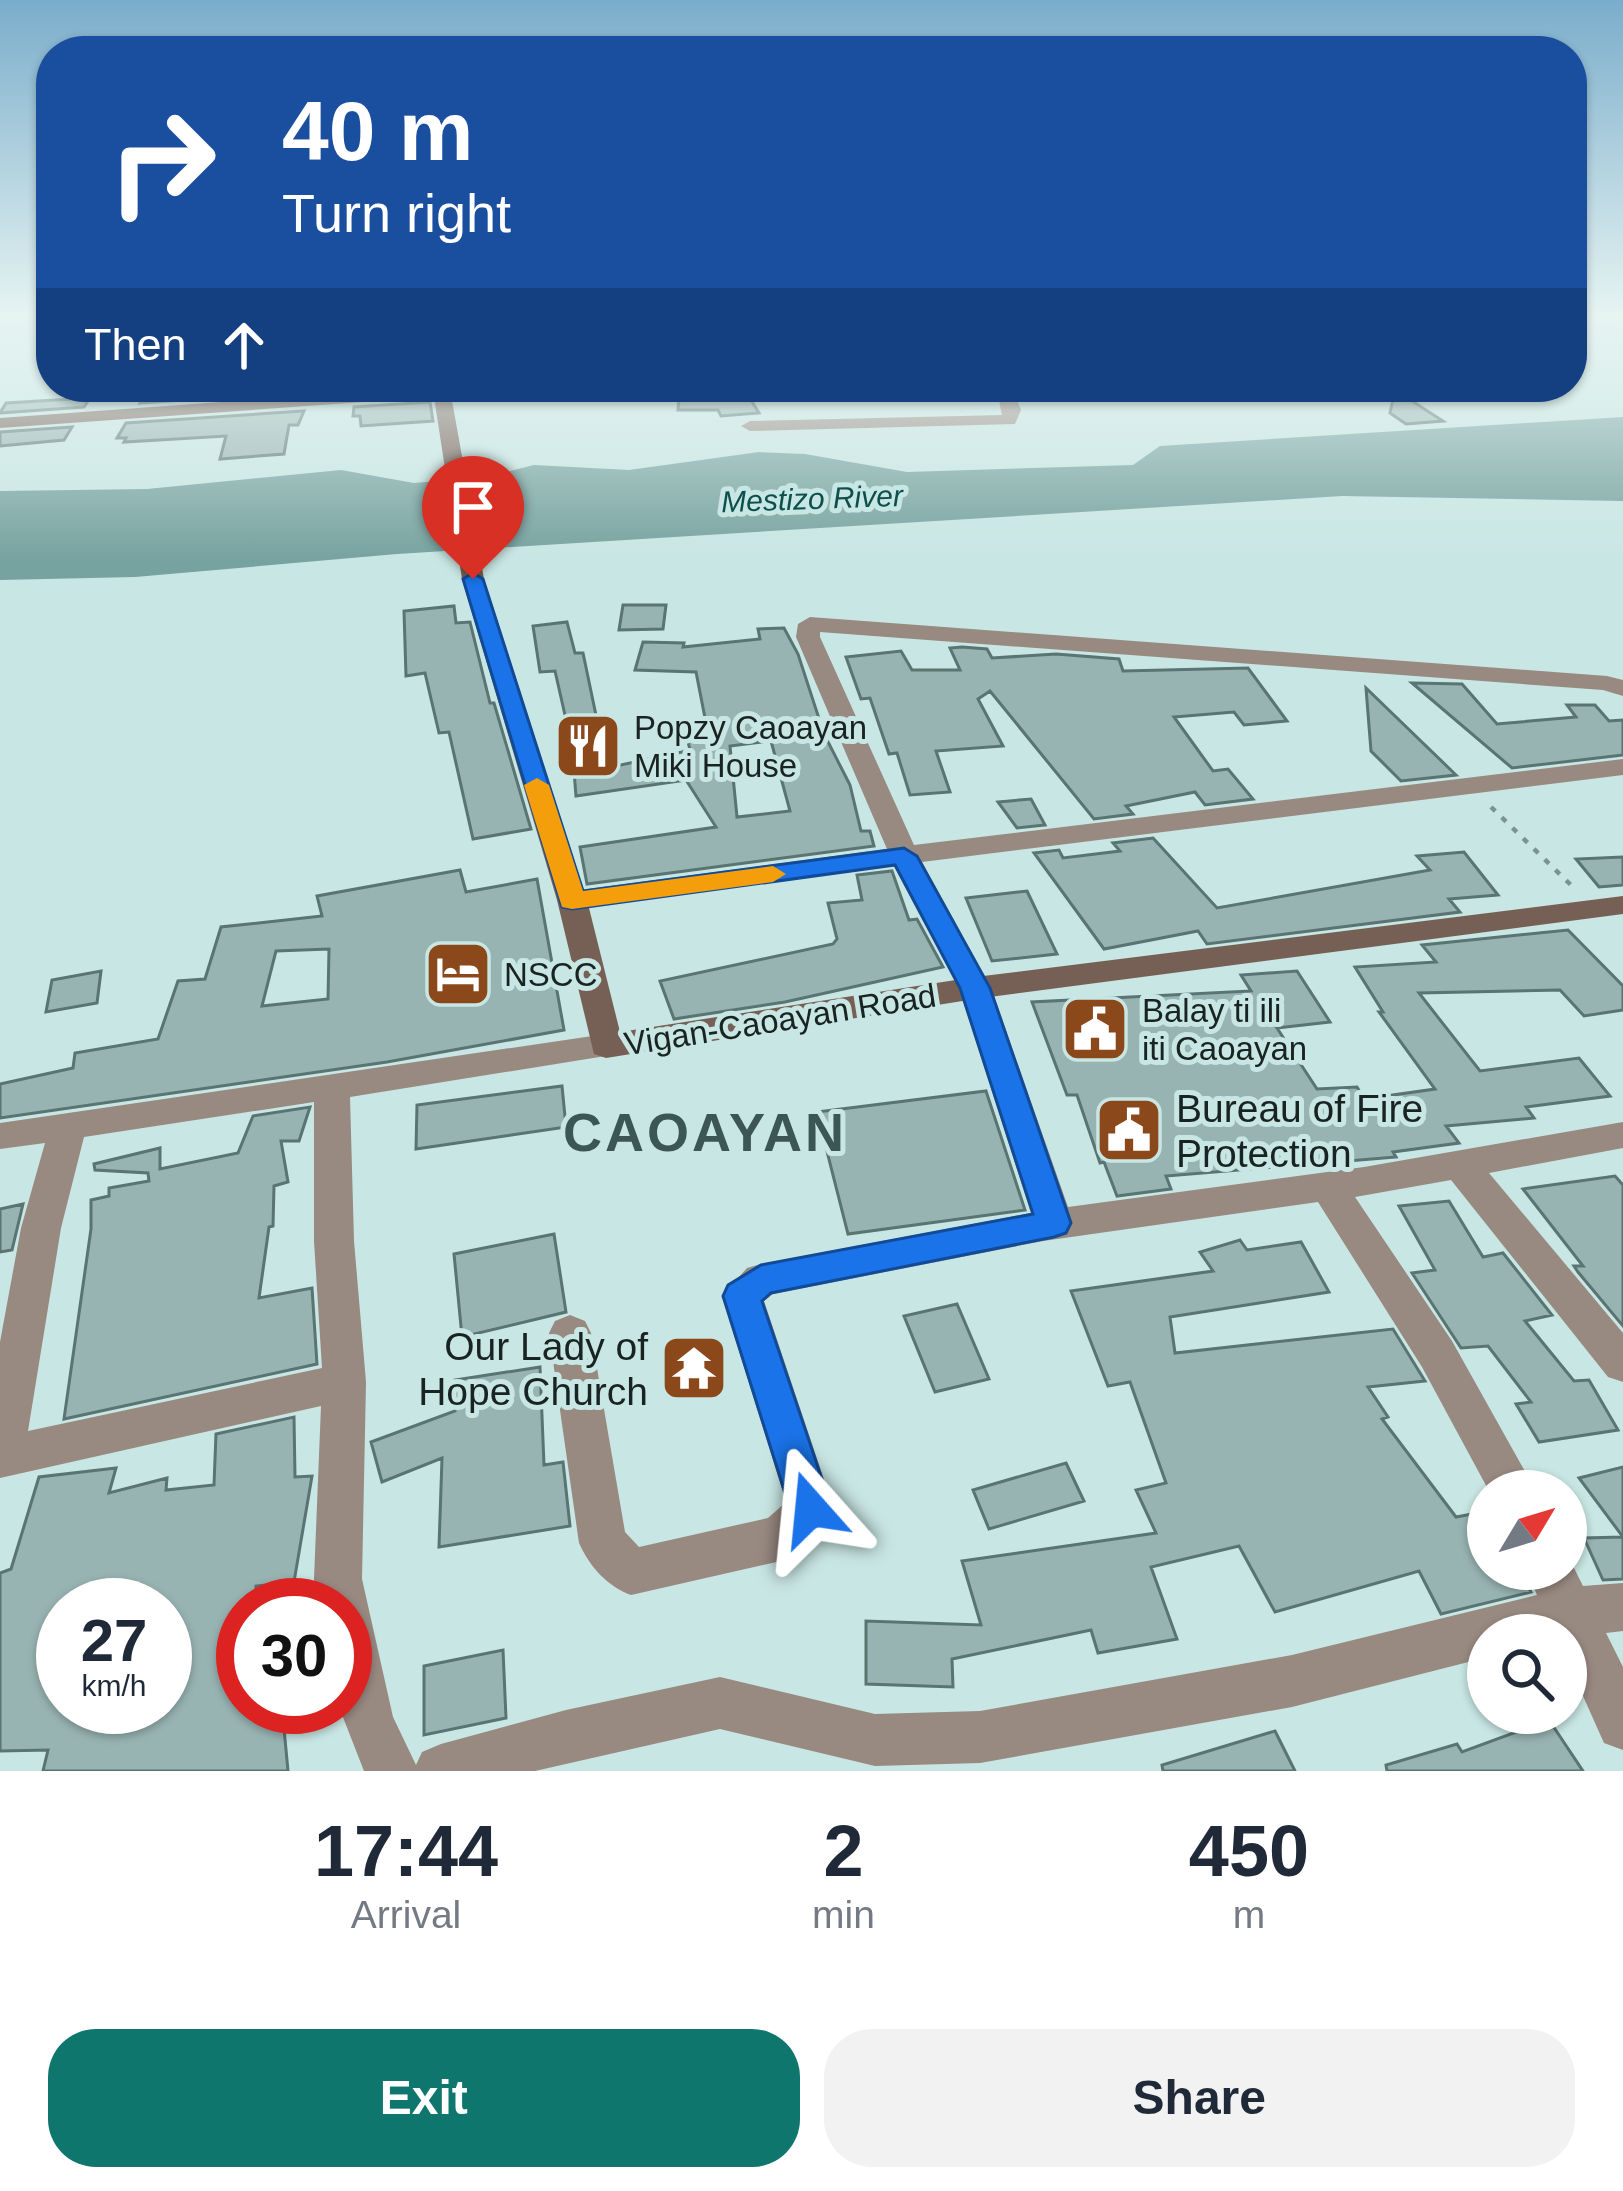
<!DOCTYPE html>
<style>
:root{--surface:#fff;--page:#f2f2f3;--text:#1f2937;--muted:#747a83;--accent:#0f766e}
body{margin:0;font-family:Arial,sans-serif;background:var(--page);color:var(--text);height:100vh;display:flex;flex-direction:column;font-size:45px;white-space:nowrap}
*{box-sizing:border-box;margin:0}
p{font-size:39px;color:var(--muted)}
.icon{flex:none;width:66px;height:66px;fill:none;stroke:currentColor;stroke-width:2;stroke-linecap:round;stroke-linejoin:round}
.map{position:relative;height:1771px;overflow:hidden}
.details{display:flex;flex-direction:column;background:var(--surface);flex:1}
.details>*{flex:none}
.hud{position:absolute;left:36px;top:36px;width:1551px;height:366px;border-radius:48px;box-shadow:0 3px 9px #0004;background:#1a4fa0;color:#fff;overflow:hidden}
.needle{width:78px;rotate:52deg}
.tools{position:absolute;left:1467px;top:1470px;display:grid;gap:24px}
.tools a{display:grid;place-items:center;width:120px;height:120px;border-radius:50%;background:var(--surface);box-shadow:0 3px 9px #0004;font-size:60px}
.speed{position:absolute;left:36px;top:1578px;display:flex;gap:24px;font-size:60px;font-weight:700;text-align:center}
.speed>*{display:grid;place-content:center;width:156px;height:156px;border-radius:50%;background:var(--surface);box-shadow:0 3px 9px #0004;line-height:1}
.speed small{font-size:30px;font-weight:400}
.speed .limit{border:18px solid #d22;background:#fff;color:#111}
.pin{position:absolute;display:grid;place-items:center;width:102px;height:102px;color:#fff;margin:-123px -51px;border-radius:50% 50% 50% 0;rotate:-45deg;box-shadow:0 0 12px #0007}
.pin .icon{rotate:45deg}
.me{position:absolute;width:132px;margin:-66px;rotate:342deg;stroke-linejoin:round;filter:drop-shadow(0 0 9px #0008)}
.turn{display:flex;align-items:center;gap:42px;height:252px;padding:0 48px;font-size:54px}
.turn .icon{width:156px;height:156px;stroke-width:2.5}
.turn b{display:block;font-size:84px;line-height:102px}
.then{display:flex;align-items:center;height:114px;padding:0 48px;background:#0003;gap:24px;font-size:45px}
.eta{display:flex;justify-content:space-evenly;align-items:center;height:204px;text-align:center}
.eta b{font-size:72px;font-weight:800;line-height:84px}
.cta{display:flex;gap:24px;margin-top:auto;padding:24px 48px}
.cta a{flex:1;height:138px;border-radius:48px;background:var(--accent);color:#fff;font-size:48px;font-weight:800;line-height:138px;text-align:center}
.cta a+a{background:var(--page);color:var(--text)}
.map>svg:first-child{display:block}
</style>
<div class="map">
<svg width="1623" height="1771" viewBox="0 0 1623 1771">
<rect width="100%" height="100%" fill="#c8e6e3"/>
<path fill="#76a29f" d="M1623 417V501L1342 496 397 554 135 577 0 580V491L147 489 341 470 414 483 486 477 534 465 629 470 759 452 805 454 907 472 1133 465 1160 446Z"/>
<path fill="#98b4b2" stroke="#597471" stroke-width="3" fill-rule="evenodd" d="M196 387H315L313 391 140 403 147 392Z
M743 387 759 413 721 416 718 410H678L680 388Z
M1395 390 1443 421 1406 424 1390 413Z
M90 398 84 407 0 413 6 403Z
M430 402 433 421 361 426 360 416H353L354 407Z
M304 411 298 425H289L284 454 220 459 226 436 124 442 126 438H117L126 423Z
M72 427 64 440 0 446V432Z
M623 605H666L663 629 619 630Z
M454 606 456 623 470 622 490 703H494L531 829 473 839 449 732 439 733 425 673 406 676 404 611Z
M567 622 575 653H583L607 768 690 750 684 725 706 723 696 672 635 670 643 642 684 643 683 647 760 639 758 629 784 628 798 654 824 734 850 785 861 831H870L874 846 587 884 580 847 716 827 686 780 576 796 572 746 555 671 540 672 533 626ZM771 741 790 811 737 817 730 746Z
M962 647 987 649 992 658 1056 654 1119 659 1123 671 1248 668 1287 721 1244 725 1234 712 1174 717 1213 771 1228 769 1253 799 1205 805 1195 792 1126 806 1133 814 1094 819 990 691 978 699 1003 746 936 751 950 792 910 795 897 753 889 754 870 698 861 699 846 657 901 651 912 670H960L950 648Z
M1412 683 1462 684 1497 724 1576 717 1567 705H1595L1609 721 1623 720V755L1512 768Z
M1366 688 1456 775 1401 781 1371 751Z
M1031 799 1045 825 1017 828 998 802Z
M1153 838 1217 908 1430 870 1417 856 1464 852 1498 895 1449 899 1460 912 1207 944 1198 931 1104 949 1034 853 1059 850 1063 858 1120 851 1113 843Z
M1623 857V885L1599 887 1576 859Z
M460 870 466 892 537 879 564 1030 387 1062 0 1118V1084L73 1068 75 1053 158 1039 178 981 205 979 221 927 322 916 317 896ZM329 949 328 999 262 1006 276 951Z
M892 871 909 920 917 919 943 967 785 1002 674 1019 660 981 833 944 837 939 828 903 862 900 857 875Z
M1027 891 1057 954 992 961 966 898Z
M1568 930 1623 986V1010L1584 1016 1560 990 1419 993 1480 1071 1579 1058 1610 1096 1526 1107 1534 1118 1446 1126 1459 1143 1393 1152 1396 1157 1166 1176 1171 1189 1117 1196 1104 1162 1100 1163 1077 1095H1067L1032 1002 1251 991 1241 975 1297 971 1330 1022 1277 1028 1317 1089 1357 1087 1364 1099 1435 1089 1379 1012H1383L1355 967 1436 962 1422 945Z
M101 971 97 1003 46 1012 52 980Z
M562 1086 566 1127 416 1149 417 1105Z
M986 1091 1025 1210 848 1234 817 1112Z
M310 1107 299 1141H281L288 1182 274 1186 273 1226 269 1227 259 1298 312 1288 317 1364 64 1419 91 1229V1200L109 1196V1188L149 1181 148 1173 95 1170 94 1164 160 1148V1169L238 1153 253 1116Z
M1615 1176 1623 1185V1326L1578 1272 1574 1266H1583L1523 1189Z
M1449 1201 1483 1257 1503 1253 1552 1315 1525 1321 1574 1381 1589 1380 1618 1430 1539 1442 1516 1404 1531 1402 1488 1346 1461 1348 1412 1273 1435 1270 1399 1206Z
M23 1204 12 1250 0 1252V1209Z
M554 1234 566 1312 462 1337 454 1254Z
M1240 1240 1247 1250 1301 1242 1329 1292 1170 1317 1175 1353 1393 1329 1425 1381 1368 1387 1388 1417 1382 1419 1456 1517 1488 1511V1569H1518L1531 1592 1441 1614 1419 1571 1275 1612 1239 1546 1151 1567 1177 1639 1098 1653 1091 1630 952 1659 953 1687 866 1684V1621L981 1625 962 1561 1156 1533 1136 1490 1166 1483 1130 1382 1108 1386 1071 1291 1213 1271 1200 1252Z
M957 1304 989 1379 935 1392 904 1316Z
M540 1367 544 1465 563 1462 570 1526 439 1547 442 1458 382 1482 371 1442 455 1411V1380Z
M294 1417 295 1477 312 1476 294 1582 256 1586V1605H243V1707H282L288 1771H43L48 1750 0 1751V1573L11 1569 39 1477 116 1468 109 1493 167 1478 166 1490 214 1485 216 1434ZM63 1605H165V1707H63Z
M1066 1463 1084 1501 989 1529 973 1490Z
M1623 1467V1537L1579 1478Z
M1623 1537V1579L1603 1580 1584 1538Z
M503 1650 506 1718 424 1735V1666Z
M1549 1720 1583 1771H1387L1386 1765 1457 1744 1462 1752Z
M1275 1731 1295 1771H1163L1162 1765Z"/>
<g fill="none" stroke-linecap="round" stroke-linejoin="round">
<path stroke="#7d9391" stroke-width="4.5" stroke-dasharray="6 9" stroke-linecap="butt" d="M1491 807 1573 887"/>
<path fill="#988981" fill-rule="evenodd" d="M996 387H1012L1021 410 1015 424 750 431 741 426 750 421 1002 415Z
M1413 387H1430L1422 392Z
M810 617 1607 676 1623 680V696L1603 690 820 632V637L914 845 1623 759V775L922 862 991 988 1068 1207 1364 1167 1623 1122V1148L1489 1173 1623 1333V1382L1608 1377 1451 1180 1355 1197 1452 1341 1536 1491H1489L1422 1367 1318 1202 1043 1241 773 1294 764 1301 834 1509C824 1532 805 1551 781 1561L631 1595C607 1586 590 1567 579 1543L549 1333 555 1321 570 1315 585 1321 591 1333 625 1532 639 1547 768 1518 786 1502 722 1296 747 1268 761 1264 1031 1213 959 988 894 866 572 909 557 900 572 891 887 849 796 637 798 624Z
M606 1034 618 1038 623 1046 618 1054 350 1097 354 1241 366 1382 362 1579 393 1717 416 1765 422 1752 441 1744 566 1710 720 1677 875 1714 980 1711 1292 1655 1537 1595 1526 1569H1566V1552L1583 1586 1623 1583V1631L1606 1633 1623 1667V1750L1604 1743 1566 1658V1635H1488V1657L1292 1707 980 1763 875 1766 720 1729 535 1771H364L339 1707H345V1605H318L314 1579 321 1406 0 1478V1342L21 1228 45 1143 0 1149V1123ZM314 1102V1241L322 1368 28 1431 61 1228 84 1137Z"/>
<path fill="#766055" fill-rule="evenodd" d="M428 387H506L498 392 451 395 484 579 587 900 620 1032 975 977 1623 896V914L975 999 606 1058 594 1054 557 900 462 579 434 397 0 428V418Z"/>
</g>
<linearGradient id="sky" x2="0" y2="1"><stop stop-color="#7aadcb"/><stop offset="0.56" stop-color="#e6f4f2"/><stop offset="1" stop-color="#e6f4f2" stop-opacity="0"/></linearGradient>
<rect width="1623" height="561" fill="url(#sky)"/>
<path fill="#1a73e8" stroke="#114b97" stroke-width="3" d="M473 573 483 579 583 891 904 848 917 856 990 988 1071 1223 1066 1233 1054 1237 771 1293 762 1301 832 1509 826 1523 811 1529 796 1523 790 1509 723 1296 728 1285 761 1265 1033 1214 960 988 895 865 572 909 562 907 463 579Z"/>
<path fill="#f59e0b" d="M537 778 549 785 583 891 773 866 786 874 773 882 572 909 562 907 524 785Z"/>
<defs>
<g id="restaurant-square" transform="scale(3.45)"><rect x="-9" y="-9" width="18" height="18" rx="4" fill="#8b481b" stroke="#c8e6e3"/><path d="M-5-6h1v4h1v-4h1v4h1v-4h1v5L-1.5 .5V6h-2V.5L-5-1ZM5-6V6H3V1.5H1.5Q1.5-4 5-6Z" fill="#fff"/></g>
<g id="hotel-square" transform="scale(3.45)"><rect x="-9" y="-9" width="18" height="18" rx="4" fill="#8b481b" stroke="#c8e6e3"/><path d="M-6-4.5h1.5V1H6V5H4.5V3h-9V5H-6ZM-4 0a1.8 1.8 0 1 1 3.6 0ZM.5 0V-2.5h3Q6-2.5 6 0Z" fill="#fff"/></g>
<g id="civic-square" transform="scale(3.45)"><rect x="-9" y="-9" width="18" height="18" rx="4" fill="#8b481b" stroke="#c8e6e3"/><path d="M-.6-6.5H3V-4.5H.6V-3L4-1V1h2V6H-6V1h2V-1L-.6-3ZM-1.2 2.5V6h2.4V2.5Z" fill="#fff"/></g>
<g id="temple-square" transform="scale(3.45)"><rect x="-9" y="-9" width="18" height="18" rx="4" fill="#8b481b" stroke="#c8e6e3"/><path d="M0-6L5-2H3V0L6.5 2.5H4V6H1.5V3h-3V6H-4V2.5H-6.5L-3 0V-2H-5Z" fill="#fff"/></g>
</defs>
<g fill-rule="evenodd">
<use href="#restaurant-square" x="588" y="746"/>
<use href="#hotel-square" x="458" y="974"/>
<use href="#civic-square" x="1095" y="1029"/>
<use href="#civic-square" x="1129" y="1130"/>
<use href="#temple-square" x="694" y="1368"/>
</g>
<g text-anchor="middle" stroke-width="10" stroke-linejoin="round" paint-order="stroke">
<g font-size="30" font-style="italic" fill="#0c4f4c" stroke="#c8e6e3">
<text transform="translate(812 499) rotate(-2)" y="10">Mestizo River</text>
</g>
<g font-size="33" fill="#182322" stroke="#c8e6e3" text-anchor="start">
<text x="634" y="739">Popzy Caoayan<tspan x="634" dy="38">Miki House</tspan></text>
<text x="504" y="986">NSCC</text>
<text x="1142" y="1022">Balay ti ili<tspan x="1142" dy="38">iti Caoayan</tspan></text>
</g>
<g font-size="33" fill="#182322" stroke="#c8e6e3">
<text transform="translate(780 1019) rotate(-9)" y="12">Vigan-Caoayan Road</text>
</g>
<g font-size="39" fill="#182322" stroke="#c8e6e3" text-anchor="start">
<text x="1176" y="1122">Bureau of Fire<tspan x="1176" dy="45">Protection</tspan></text>
<text x="648" y="1360" text-anchor="end">Our Lady of<tspan x="648" dy="45">Hope Church</tspan></text>
</g>
<g font-size="54" font-weight="bold" letter-spacing="3" fill="#3c5654" stroke="#c8e6e3">
<text x="705" y="1151">CAOAYAN</text>
</g>
</g>
</svg>
<div class="tools">
<a><svg class="needle" viewBox="-14 -14 28 28"><path d="M0-13l5 13h-10z" fill="#e53935"/><path d="M0 13l5-13h-10z" fill="#747a83"/></svg></a>
<a><svg class="icon" aria-label="search" viewBox="0 0 24 24"><circle cx="10" cy="10" r="6"/><path d="M15 15l6 6"/></svg></a>
</div>
<div class="speed"><div>27<small>km/h</small></div><div class="limit">30</div></div>
<div class="pin" style="left:473px;top:579px;background:#d93025"><svg class="icon" aria-label="arrive" viewBox="0 0 24 24"><path d="M6 21V4h12l-3 4 3 4H6"/></svg></div>
<svg class="me" style="left:811px;top:1509px" viewBox="-20 -20 40 40"><path d="M0-17L14 15 0 8-14 15z" fill="#1a73e8" stroke="#fff" stroke-width="4"/></svg>
<div class="hud">
<div class="turn"><svg class="icon" aria-label="right" viewBox="0 0 24 24"><path d="M7 20v-9h11M14 6l5 5-5 5"/></svg><div><b>40 m</b>Turn right</div></div>
<div class="then">Then<svg class="icon" aria-label="ahead" viewBox="0 0 24 24"><path d="M12 20V5M6 11l6-6 6 6"/></svg></div>
</div>
</div>
<section class="details">
<div class="eta">
<div><b>17:44</b><p>Arrival</p></div>
<div><b>2</b><p>min</p></div>
<div><b>450</b><p>m</p></div>
</div>
<div class="cta"><a>Exit</a><a>Share</a></div>
</section>
